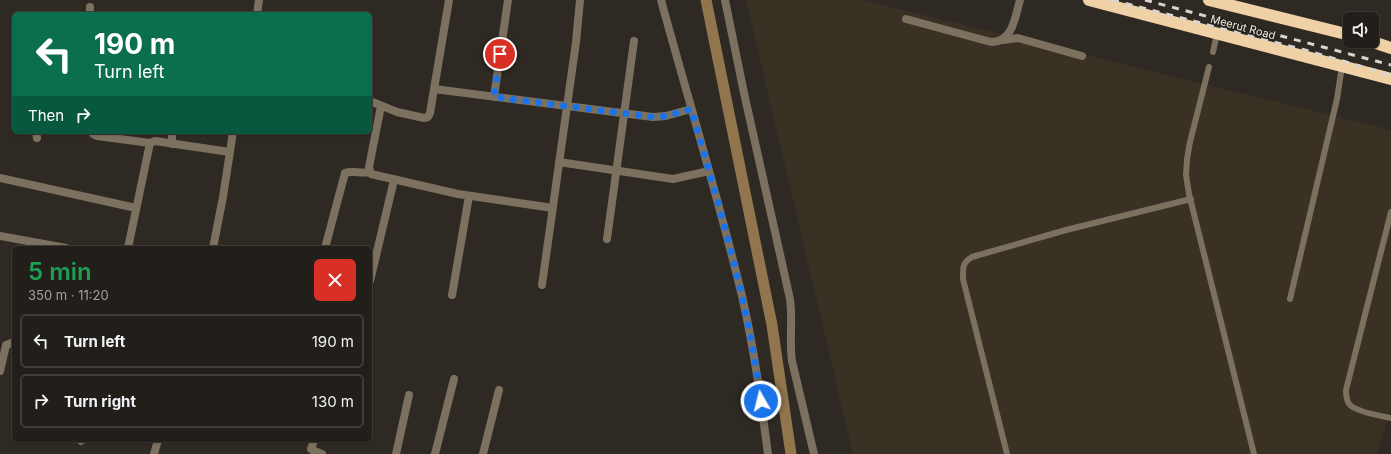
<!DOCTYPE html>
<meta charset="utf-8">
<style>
:root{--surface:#221f1a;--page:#2e2c27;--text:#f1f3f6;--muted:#a2a2a2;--line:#3f3d39}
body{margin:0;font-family:Inter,sans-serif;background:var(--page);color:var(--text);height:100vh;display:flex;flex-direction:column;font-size:15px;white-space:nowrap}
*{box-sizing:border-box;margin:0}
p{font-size:13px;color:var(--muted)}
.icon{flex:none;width:22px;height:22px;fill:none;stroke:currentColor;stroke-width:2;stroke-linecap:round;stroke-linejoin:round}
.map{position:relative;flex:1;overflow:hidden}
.side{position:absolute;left:12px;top:246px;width:360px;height:196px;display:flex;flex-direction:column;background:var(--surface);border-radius:6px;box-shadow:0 1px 3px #0004,0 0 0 1px var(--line)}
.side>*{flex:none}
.hud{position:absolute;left:12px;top:12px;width:360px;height:122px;border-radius:6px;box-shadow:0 1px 3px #0004,0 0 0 1px var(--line);background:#0b6e4f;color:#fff;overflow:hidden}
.tools{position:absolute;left:1343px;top:12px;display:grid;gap:8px}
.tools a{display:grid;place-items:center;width:36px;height:36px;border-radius:6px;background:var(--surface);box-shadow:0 1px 3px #0004,0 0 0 1px var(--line);font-size:20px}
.pin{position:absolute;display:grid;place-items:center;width:34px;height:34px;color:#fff;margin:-17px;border:2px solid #fff;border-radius:50%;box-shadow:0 1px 4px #0007}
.me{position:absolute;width:44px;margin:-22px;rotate:352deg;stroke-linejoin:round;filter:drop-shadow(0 0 3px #0008)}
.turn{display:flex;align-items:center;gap:14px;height:84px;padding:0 16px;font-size:18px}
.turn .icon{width:52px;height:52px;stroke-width:2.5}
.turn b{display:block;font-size:28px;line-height:34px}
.then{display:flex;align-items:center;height:38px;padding:0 16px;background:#0003;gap:8px;font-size:15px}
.round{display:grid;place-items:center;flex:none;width:42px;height:42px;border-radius:6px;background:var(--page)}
.head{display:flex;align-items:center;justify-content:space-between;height:68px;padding:0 16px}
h1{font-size:24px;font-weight:600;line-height:30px;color:#1e9e55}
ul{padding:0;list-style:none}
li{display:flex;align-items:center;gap:12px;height:54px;margin:0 8px 6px;padding:0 8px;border:2px solid var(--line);border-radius:6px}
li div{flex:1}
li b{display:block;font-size:15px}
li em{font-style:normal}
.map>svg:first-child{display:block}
</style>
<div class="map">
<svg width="1391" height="454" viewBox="0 0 1391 454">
<rect width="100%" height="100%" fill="#2e2923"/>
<path fill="#3a3125" d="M746 0H862L1391 130V407L1377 454H853Z"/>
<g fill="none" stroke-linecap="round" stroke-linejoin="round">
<path stroke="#91754d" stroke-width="11" d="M706 0 772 325 791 454"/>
<path stroke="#7c705f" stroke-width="6" d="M1213 52 1217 34
M1209 67 1190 142 1187 159 1186 175 1189 194 1254 454
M1391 212 1346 390C1346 395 1346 401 1350 405 1357 412 1381 416 1391 418
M1290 299 1337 99 1342 66
M1007 454 963 279C963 268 962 263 972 257L1066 230 1191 199"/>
<path stroke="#7c705f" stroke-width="8" d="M661 0C688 99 718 196 742 296 754 348 761 401 768 454
M725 0 744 93 790 299C793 320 789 340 792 361L814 454
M90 7V14
M257 14 259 0
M906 19 991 42C1013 42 1015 17 1020 0
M1003 40 1018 38 1082 56
M434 89 653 117 666 116 691 109
M494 97 508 0
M370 101 397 112 424 118 428 117 430 113 449 0
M381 106 369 167 371 174 458 194 553 208
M36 132 37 138
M92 132 93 134 97 136 150 143
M172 144V132
M559 162 673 179 709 171
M0 178 136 208
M0 236 66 248
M607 239 634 41
M128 248 150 143 155 141 230 152
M213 248 223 197 233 132
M325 248 345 173C352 170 361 174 369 172
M370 281 394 180
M542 285 576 42 580 0
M452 295 469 196
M0 371 6 345 14 342
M314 440 311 449 312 450 322 454
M81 441 82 440
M154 454 158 440
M396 454 409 395
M435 454 454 379
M483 454 499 390"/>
<path stroke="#f0d0a5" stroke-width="12" d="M1089 0 1391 79
M1209 0 1350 35
M1370 41 1391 48"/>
<path stroke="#d8d5d0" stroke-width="3" stroke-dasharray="7 7" stroke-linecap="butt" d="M1112 0 1305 50 1391 75
M1145 0 1391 65"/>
</g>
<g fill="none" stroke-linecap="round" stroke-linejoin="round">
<path stroke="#1a73e8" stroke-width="7" stroke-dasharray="0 12.6" d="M500 54 494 97 653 117 666 116 691 109C719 205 748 302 761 401"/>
</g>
<g text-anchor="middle" stroke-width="3" stroke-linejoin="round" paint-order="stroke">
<g font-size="11" fill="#f2efea" stroke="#252019">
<text transform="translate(1243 27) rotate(15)" y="4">Meerut Road</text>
</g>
</g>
</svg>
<div class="tools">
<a><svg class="icon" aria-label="sound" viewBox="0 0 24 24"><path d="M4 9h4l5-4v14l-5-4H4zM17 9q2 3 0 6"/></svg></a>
</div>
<div class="pin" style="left:500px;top:54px;background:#d93025"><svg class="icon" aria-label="arrive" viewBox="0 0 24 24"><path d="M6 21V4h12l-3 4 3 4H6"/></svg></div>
<svg class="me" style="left:761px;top:401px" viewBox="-20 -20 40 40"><circle r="17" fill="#1a73e8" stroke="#fff" stroke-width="3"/><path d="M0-11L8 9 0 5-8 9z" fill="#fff"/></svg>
<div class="hud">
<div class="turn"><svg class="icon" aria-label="left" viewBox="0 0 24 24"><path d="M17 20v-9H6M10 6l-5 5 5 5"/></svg><div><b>190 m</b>Turn left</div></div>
<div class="then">Then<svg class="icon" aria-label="right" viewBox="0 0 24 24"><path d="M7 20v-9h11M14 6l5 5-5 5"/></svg></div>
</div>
<section class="side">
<div class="head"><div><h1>5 min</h1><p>350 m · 11:20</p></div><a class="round" style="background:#d93025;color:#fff"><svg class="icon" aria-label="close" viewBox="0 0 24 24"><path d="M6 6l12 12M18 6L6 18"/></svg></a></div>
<ul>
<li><svg class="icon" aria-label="left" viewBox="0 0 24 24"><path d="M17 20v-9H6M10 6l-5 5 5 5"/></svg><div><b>Turn left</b></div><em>190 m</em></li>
<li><svg class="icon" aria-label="right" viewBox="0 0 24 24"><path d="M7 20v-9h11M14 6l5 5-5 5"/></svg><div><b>Turn right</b></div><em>130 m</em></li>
</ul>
</section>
</div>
